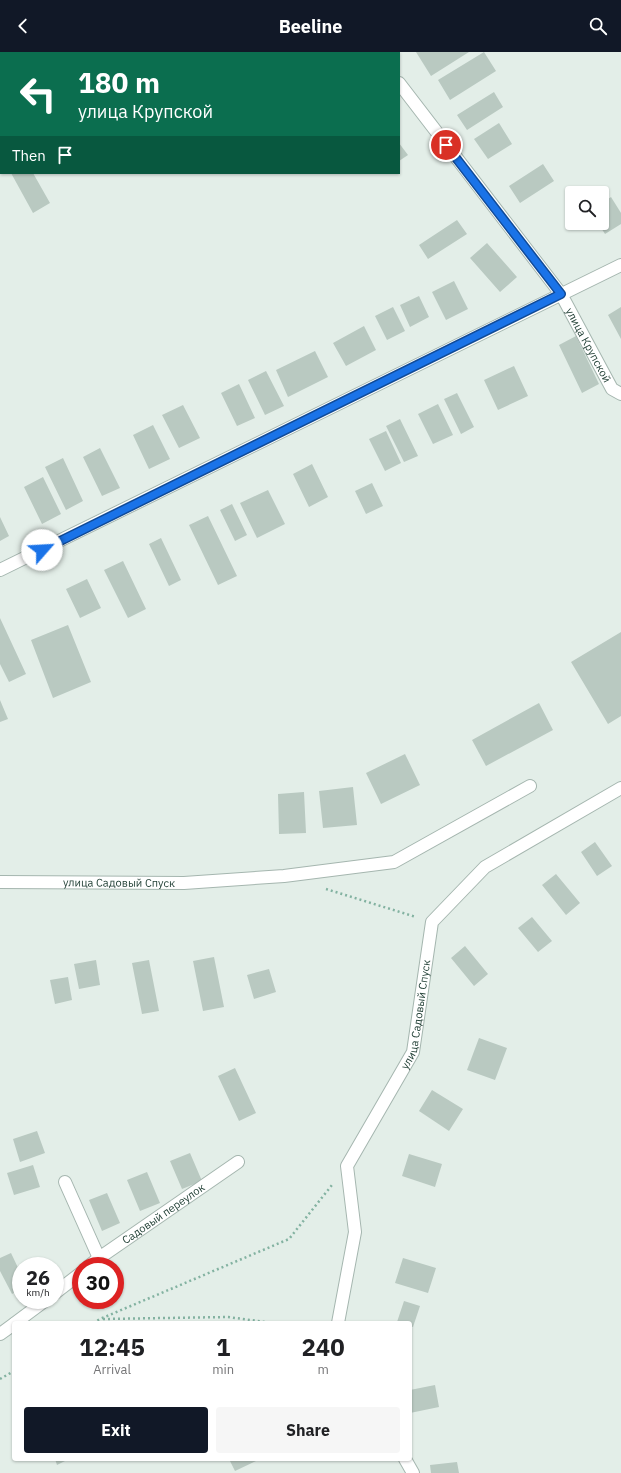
<!DOCTYPE html>
<meta charset="utf-8">
<style>
:root{--surface:#fff;--page:#f6f6f6;--text:#202124;--muted:#757577;--accent:#111827}
body{margin:0;font-family:"IBM Plex Sans",sans-serif;background:var(--page);color:var(--text);height:100vh;display:flex;flex-direction:column;font-size:15px;white-space:nowrap}
*{box-sizing:border-box;margin:0}
p{font-size:13px;color:var(--muted)}
.icon{flex:none;width:22px;height:22px;fill:none;stroke:currentColor;stroke-width:2;stroke-linecap:round;stroke-linejoin:round}
.map{position:relative;flex:1;overflow:hidden}
.panel{position:absolute;left:12px;top:1269px;width:400px;height:140px;display:flex;flex-direction:column;background:var(--surface);border-radius:4px;box-shadow:0 1px 3px #0004}
.panel>*{flex:none}
.hud{position:absolute;left:0px;top:0px;width:400px;height:122px;box-shadow:0 1px 3px #0004;background:#0b6e4f;color:#fff;overflow:hidden}
.controls{position:absolute;left:565px;top:134px;display:grid;gap:8px}
.controls a{display:grid;place-items:center;width:44px;height:44px;border-radius:4px;background:var(--surface);box-shadow:0 1px 3px #0004;font-size:20px}
.speed{position:absolute;left:12px;top:1205px;display:flex;gap:8px;font-size:20px;font-weight:700;text-align:center}
.speed>*{display:grid;place-content:center;width:52px;height:52px;border-radius:50%;background:var(--surface);box-shadow:0 1px 3px #0004;line-height:1}
.speed small{font-size:10px;font-weight:400}
.speed .limit{border:6px solid #d22;background:#fff;color:#111}
.pin{position:absolute;display:grid;place-items:center;width:34px;height:34px;color:#fff;margin:-17px;border:2px solid #fff;border-radius:50%;box-shadow:0 1px 4px #0007}
.me{position:absolute;width:44px;margin:-22px;rotate:64deg;stroke-linejoin:round;filter:drop-shadow(0 0 3px #0008)}
.turn{display:flex;align-items:center;gap:14px;height:84px;padding:0 12px;font-size:18px}
.turn .icon{width:52px;height:52px;stroke-width:2.5}
.turn b{display:block;font-size:28px;line-height:34px}
.then{display:flex;align-items:center;height:38px;padding:0 12px;background:#0003;gap:8px;font-size:15px}
.eta{display:flex;justify-content:space-evenly;align-items:center;height:68px;text-align:center}
.eta b{font-size:24px;font-weight:800;line-height:28px}
.button{display:flex;gap:8px;margin-top:auto;padding:8px 12px}
.button a{flex:1;height:46px;border-radius:4px;background:var(--accent);color:#fff;font-size:16px;font-weight:800;line-height:46px;text-align:center}
.button a+a{background:var(--page);color:var(--text)}
header{display:flex;justify-content:space-between;align-items:center;height:52px;padding:0 12px;background:var(--accent);color:#fff;font-size:18px;font-weight:800}
.map>svg:first-child{display:block}
</style>
<header><svg class="icon" aria-label="back" viewBox="0 0 24 24"><path d="M15 5l-7 7 7 7"/></svg>Beeline<svg class="icon" aria-label="search" viewBox="0 0 24 24"><circle cx="10" cy="10" r="6"/><path d="M15 15l6 6"/></svg></header>
<div class="map">
<svg width="621" height="1421" viewBox="0 0 621 1421">
<rect width="100%" height="100%" fill="#e3eee8"/>
<path fill="#b9c9c1" d="M416 0H469L431 24Z
M484 0 496 19 450 48 438 28Z
M494 40 503 55 467 78 457 63Z
M499 71 512 92 488 107 474 87Z
M399 91 408 103 399 109Z
M543 112 554 129 520 151 509 134Z
M11 121H33L50 151 33 161Z
M611 145 621 161V172L605 182 598 171H602V151Z
M457 168 467 182 428 207 419 193Z
M487 191 517 225 500 240 470 206Z
M454 229 468 257 446 268 432 240Z
M419 244 429 265 410 275 400 253Z
M393 255 405 279 387 288 375 264Z
M621 255V287L608 263Z
M364 274 376 298 346 314 333 291Z
M576 284 599 332 582 341 559 293Z
M315 299 328 325 288 345 276 318Z
M514 314 528 344 498 358 484 328Z
M266 319 284 354 265 363 248 328Z
M239 332 255 366 237 374 221 341Z
M457 341 474 375 461 382 444 347Z
M438 352 453 383 433 392 418 362Z
M183 353 200 386 179 396 162 363Z
M400 367 418 404 404 410 386 374Z
M153 373 170 407 149 417 133 383Z
M386 379 401 411 385 419 369 387Z
M100 396 120 436 102 444 83 405Z
M63 406 83 449 66 458 45 415Z
M312 412 328 445 309 455 293 422Z
M43 425 61 462 42 472 24 435Z
M372 431 383 454 366 462 355 439Z
M268 438 285 472 257 486 240 451Z
M232 452 247 483 235 489 220 458Z
M208 464 237 524 218 533 189 473Z
M0 465 9 484 0 489Z
M161 486 181 528 169 534 149 492Z
M123 509 146 557 128 566 104 518Z
M87 527 101 556 80 566 66 537Z
M0 566 26 622 9 630 0 612Z
M68 573 91 630 53 646 31 588Z
M621 580V664L608 672 571 610Z
M0 648 8 667 0 670Z
M539 651 553 678 486 714 472 688Z
M405 702 420 733 381 752 366 721Z
M353 735 357 773 323 776 319 739Z
M304 740 306 781 279 782 278 742Z
M595 790 612 814 597 824 581 800Z
M556 822 580 851 566 863 542 833Z
M532 865 552 889 538 900 518 876Z
M465 894 488 922 474 934 451 906Z
M214 905 224 955 203 959 193 909Z
M96 908 100 933 79 937 74 912Z
M149 908 159 959 142 962 132 911Z
M269 917 276 940 254 947 247 923Z
M68 925 72 948 55 952 50 928Z
M479 986 507 996 495 1028 467 1018Z
M235 1016 256 1061 239 1069 218 1024Z
M432 1038 463 1057 449 1079 419 1059Z
M37 1079 45 1101 20 1110 13 1087Z
M190 1101 202 1129 182 1137 170 1109Z
M409 1102 442 1112 435 1135 402 1124Z
M33 1113 40 1135 14 1143 7 1121Z
M147 1120 160 1151 140 1159 127 1128Z
M107 1141 120 1171 102 1179 89 1148Z
M11 1201 21 1222V1237L12 1242 0 1219V1206Z
M403 1206 436 1216 428 1241 395 1231Z
M404 1249 420 1254 413 1275 410 1274V1271L397 1270Z
M435 1333 439 1355 410 1361V1338Z
M55 1407H69L57 1413Z
M229 1407H255L256 1409 235 1419Z
M457 1410 459 1421H431L430 1413Z"/>
<g fill="none" stroke-linecap="round" stroke-linejoin="round">
<g stroke="#a5b6af" stroke-width="14">
<g id="service">
<path id="s1" d="M0 830 184 831 284 824 394 810 530 734"/>
<path d="M65 1130 99 1206"/>
</g>
</g>
<g stroke="#a5b6af" stroke-width="14">
<g id="minor">
<path d="M375 0 376 1"/>
<path d="M169 1 172 0"/>
<path id="s2" d="M399 31 561 242 612 337 621 342"/>
<path d="M0 78 1 77"/>
<path d="M0 518 621 213"/>
<path id="s3" d="M89 1214 99 1206 238 1110"/>
<path d="M55 1241 81 1221"/>
<path d="M15 1271 46 1248"/>
<path id="s4" d="M338 1271 355 1180 347 1114 413 1000 432 870 485 815 621 736"/>
<path d="M0 1282 14 1272"/>
<path d="M405 1407 413 1421"/>
</g>
</g>
<path stroke="#83b2a1" stroke-width="2.5" stroke-dasharray="2 3" stroke-linecap="butt" d="M326 837 416 865
M103 1267 228 1265 273 1271
M93 1271 100 1267 289 1187 332 1133
M0 1327 14 1319"/>
<use href="#service" stroke="#fff" stroke-width="12"/>
<use href="#minor" stroke="#fff" stroke-width="12"/>
</g>
<g fill="none" stroke-linecap="round" stroke-linejoin="round">
<g stroke="#114b97" stroke-width="10">
<path id="route" d="M42 498 561 242 446 93"/>
</g>
<use href="#route" stroke="#1a73e8" stroke-width="7"/>
</g>
<g text-anchor="middle" stroke-width="4" stroke-linejoin="round" paint-order="stroke">
<g font-size="11" fill="#224036" stroke="#f4faf7">
<text dy="4" stroke="none"><textPath href="#s2" startOffset="324">улица Крупской</textPath></text>
<text dy="4" stroke="none"><textPath href="#s1" startOffset="119">улица Садовый Спуск</textPath></text>
<text dy="4" stroke="none"><textPath href="#s4" startOffset="328">улица Садовый Спуск</textPath></text>
<text dy="4" stroke="none"><textPath href="#s3" startOffset="91">Садовый переулок</textPath></text>
</g>
</g>
</svg>
<div class="controls">
<a><svg class="icon" aria-label="search" viewBox="0 0 24 24"><circle cx="10" cy="10" r="6"/><path d="M15 15l6 6"/></svg></a>
</div>
<div class="speed"><div>26<small>km/h</small></div><div class="limit">30</div></div>
<div class="pin" style="left:446px;top:93px;background:#d93025"><svg class="icon" aria-label="arrive" viewBox="0 0 24 24"><path d="M6 21V4h12l-3 4 3 4H6"/></svg></div>
<svg class="me" style="left:42px;top:498px" viewBox="-20 -20 40 40"><circle r="19" fill="#fff"/><path d="M0-13L10 11 0 6-10 11z" fill="#1a73e8"/></svg>
<div class="hud">
<div class="turn"><svg class="icon" aria-label="left" viewBox="0 0 24 24"><path d="M17 20v-9H6M10 6l-5 5 5 5"/></svg><div><b>180 m</b>улица Крупской</div></div>
<div class="then">Then<svg class="icon" aria-label="arrive" viewBox="0 0 24 24"><path d="M6 21V4h12l-3 4 3 4H6"/></svg></div>
</div>
<section class="panel">
<div class="eta">
<div><b>12:45</b><p>Arrival</p></div>
<div><b>1</b><p>min</p></div>
<div><b>240</b><p>m</p></div>
</div>
<div class="button"><a>Exit</a><a>Share</a></div>
</section>
</div>
